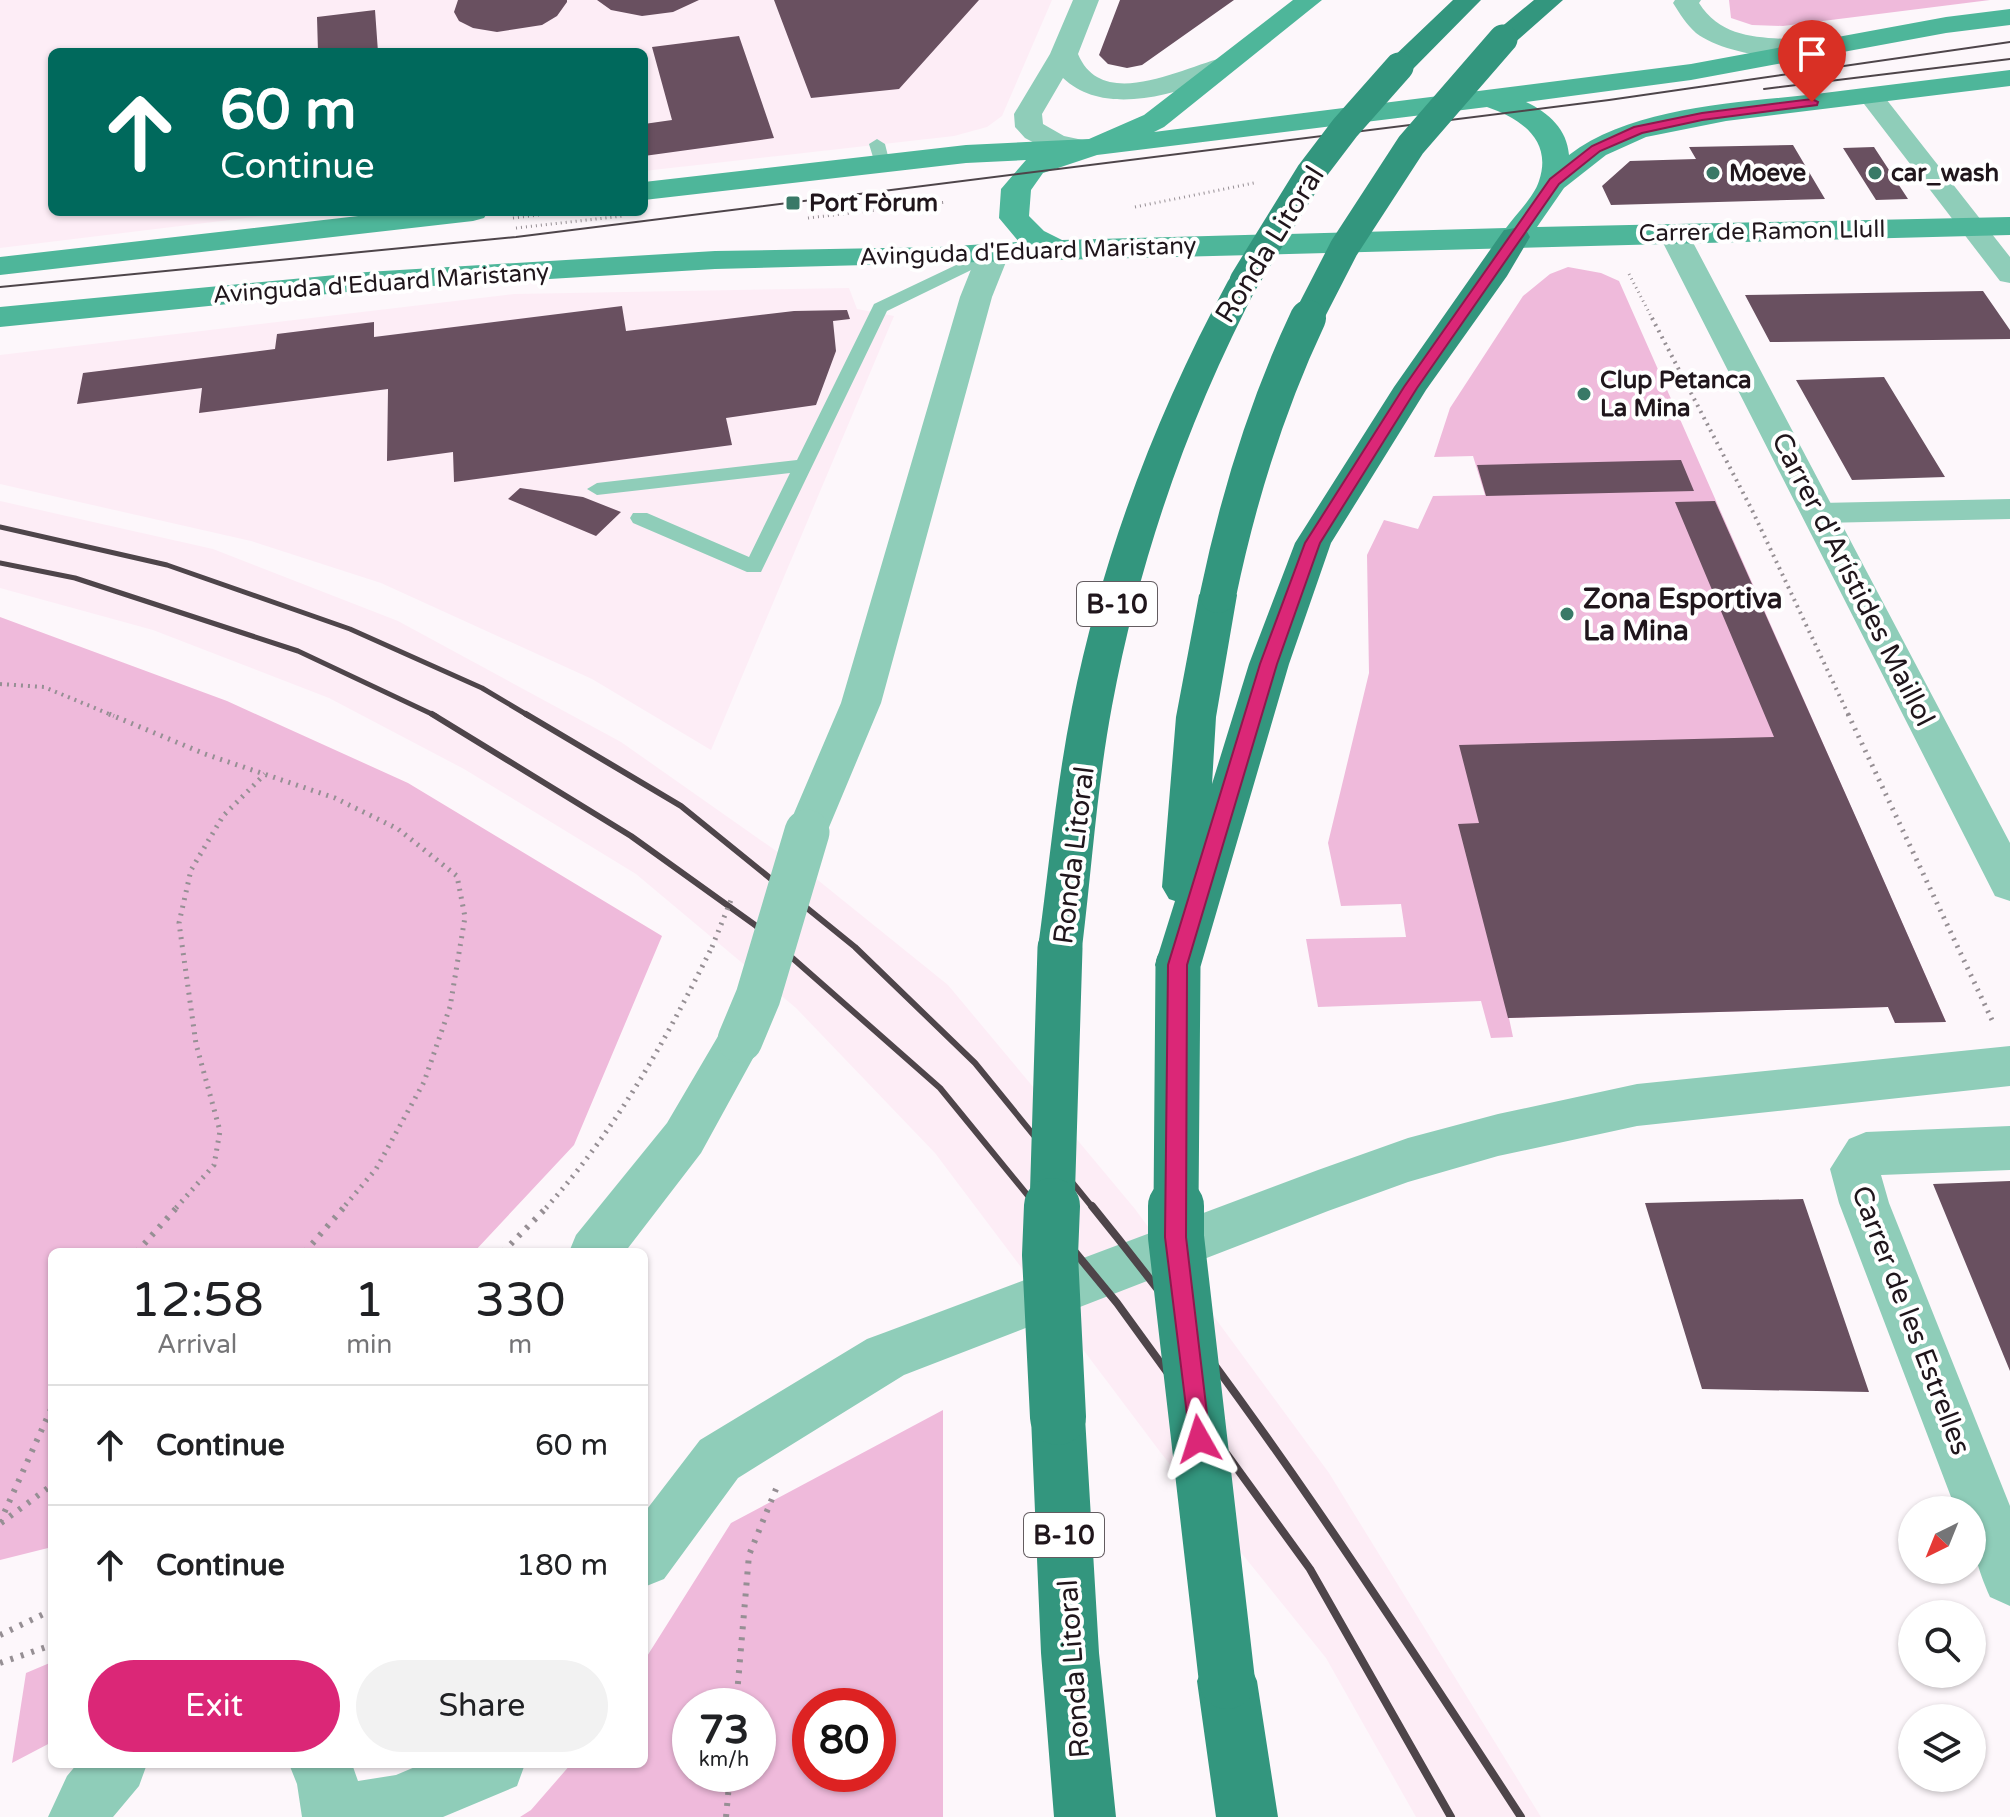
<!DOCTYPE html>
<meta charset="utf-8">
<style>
:root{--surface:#fff;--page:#f2f2f2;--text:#202124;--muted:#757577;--line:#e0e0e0;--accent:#db2777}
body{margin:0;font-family:"Varela Round",sans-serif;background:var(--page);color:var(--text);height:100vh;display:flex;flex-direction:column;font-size:30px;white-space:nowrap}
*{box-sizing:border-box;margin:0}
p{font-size:26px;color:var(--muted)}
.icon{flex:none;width:44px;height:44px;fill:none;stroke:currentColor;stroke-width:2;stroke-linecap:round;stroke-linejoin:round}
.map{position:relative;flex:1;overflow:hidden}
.side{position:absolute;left:48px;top:1248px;width:600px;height:520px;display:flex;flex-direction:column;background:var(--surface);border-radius:12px;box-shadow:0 2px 6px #0004}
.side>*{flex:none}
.banner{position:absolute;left:48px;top:48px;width:600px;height:168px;border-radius:12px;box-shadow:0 2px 6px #0004;background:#00695c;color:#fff;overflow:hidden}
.needle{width:52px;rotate:223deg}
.fabs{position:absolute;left:1898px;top:1496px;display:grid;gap:16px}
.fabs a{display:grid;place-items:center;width:88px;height:88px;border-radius:50%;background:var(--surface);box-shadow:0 2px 6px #0004;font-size:40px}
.speed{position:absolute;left:672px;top:1688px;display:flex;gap:16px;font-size:40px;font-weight:700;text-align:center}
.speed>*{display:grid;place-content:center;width:104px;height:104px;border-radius:50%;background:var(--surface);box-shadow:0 2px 6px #0004;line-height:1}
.speed small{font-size:20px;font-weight:400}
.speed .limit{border:12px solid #d22;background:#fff;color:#111}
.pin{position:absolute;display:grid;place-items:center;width:68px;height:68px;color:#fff;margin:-82px -34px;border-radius:50% 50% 50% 0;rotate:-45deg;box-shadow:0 0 8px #0007}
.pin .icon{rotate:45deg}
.me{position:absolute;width:88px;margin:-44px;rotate:354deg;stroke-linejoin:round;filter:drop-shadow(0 0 6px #0008)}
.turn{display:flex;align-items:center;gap:28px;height:168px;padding:0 40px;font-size:36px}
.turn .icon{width:104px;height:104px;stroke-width:2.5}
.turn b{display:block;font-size:56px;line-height:68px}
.eta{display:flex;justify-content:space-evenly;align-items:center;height:136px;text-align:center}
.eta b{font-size:48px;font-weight:600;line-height:56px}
.button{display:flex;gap:16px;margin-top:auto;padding:16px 40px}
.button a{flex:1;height:92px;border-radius:48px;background:var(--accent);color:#fff;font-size:32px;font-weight:600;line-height:92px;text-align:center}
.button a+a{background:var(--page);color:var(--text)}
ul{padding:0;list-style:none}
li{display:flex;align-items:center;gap:24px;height:120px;padding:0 40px;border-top:2px solid var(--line)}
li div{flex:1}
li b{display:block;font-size:30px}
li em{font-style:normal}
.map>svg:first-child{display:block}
</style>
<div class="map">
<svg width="2010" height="1817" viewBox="0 0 2010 1817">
<rect width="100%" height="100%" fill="#fdf7fb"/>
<path fill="#fdedf6" d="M0 0H1052L1002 116 987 127 954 136 644 171V52H52V212H294L0 248Z
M849 288 857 309 894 316 711 750 592 679 381 583 251 541 0 484V355L514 294Z
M0 501 213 549 398 621 621 742 819 881 948 985 1135 1209 1329 1473 1541 1817H1416L1326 1658 1161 1453 935 1153 796 1008 636 874 464 769 329 698 153 630 0 588Z"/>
<path fill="#efbadb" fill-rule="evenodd" d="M1729 0H1990L1783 26 1752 25 1731 18Z
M1568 267 1601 273 1619 281 1946 1022 1895 1023 1888 1007 1509 1018 1513 1037 1491 1038 1481 1001 1318 1007 1306 939 1406 937 1401 904 1341 906 1328 843 1369 673 1367 555 1384 520 1418 529 1433 496 1485 495 1473 456 1434 457 1450 408 1523 296 1550 274Z
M0 617 227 701 408 783 662 936 574 1145 474 1252H52V1547L0 1560Z
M943 1410V1817H520L531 1810 571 1764H644V1661L731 1523ZM758 1706V1774H690V1706ZM878 1706V1774H810V1706Z
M52 1662V1742L12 1763 26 1673Z"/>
<path fill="#695060" d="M458 0H567V2L557 16 542 25 497 32 473 28 459 21 454 12Z
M597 0H699L673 12 642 16 611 10Z
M774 0H979L899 89 811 98Z
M1120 0H1234L1142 65 1127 68 1108 64 1099 55Z
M375 10 378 52H318L317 17Z
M739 36 774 138 644 156V124L672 120 652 47Z
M1793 145 1825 199 1611 205 1602 186 1630 161 1696 159 1689 147Z
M1874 147 1908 199 1876 200 1843 148Z
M1983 291 2010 330V339L1770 342 1745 295Z
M622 306 626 331 794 311 847 310 850 319 833 321 836 351 816 405 726 418 732 445 454 482 453 452 387 461 388 389 199 413 202 388 77 404 83 373 275 349 277 334 374 322V337Z
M1884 377 1945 477 1852 480 1796 380Z
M1681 460 1694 491 1486 496 1477 465Z
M520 488 583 497 621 512 596 536 508 499Z
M1715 501 1858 822 1946 1022 1895 1023 1888 1007 1508 1018 1458 824 1479 823 1459 745 1774 737 1675 502Z
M2010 1181V1371L1933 1184Z
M1803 1199 1869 1392 1702 1389 1645 1203Z"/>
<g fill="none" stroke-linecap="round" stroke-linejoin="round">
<path stroke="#968f94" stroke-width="3" stroke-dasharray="1 4" stroke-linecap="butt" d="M1135 207 1254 183
M513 218 564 212
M808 218 947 202
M516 228 623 216
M1629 274 1653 320"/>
<path stroke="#968f94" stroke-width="4" stroke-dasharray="2 5" stroke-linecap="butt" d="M1652 318 1752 510 1849 716
M0 684 44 687 114 716"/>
<path stroke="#968f94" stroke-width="5" stroke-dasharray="2 6" stroke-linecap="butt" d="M109 714 205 754 335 798 398 829 457 876 465 917 450 1007 424 1082 376 1169 343 1208
M1848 714 1992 1020
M176 1208 214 1165 220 1131 196 1044 179 923 191 870 223 816 265 774
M546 1208C618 1127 664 1043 712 947"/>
<path stroke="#968f94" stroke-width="6" stroke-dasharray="3 8" stroke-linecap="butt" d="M137 1252 178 1206
M305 1252 345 1206
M503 1252 548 1206
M0 1522 52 1407
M1 1523 52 1485
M0 1635 52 1610
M0 1663 52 1645
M736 1706 749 1555 776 1489
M726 1817 730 1774"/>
<path fill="#8fcdb9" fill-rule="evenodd" d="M877 139 885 144 890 164 888 167H876L869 144Z
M994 247 1002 252 1000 256 887 311 761 572H747L633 523 630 518 633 513H647L749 557 790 473 597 495 587 489 597 483 797 460 874 304Z"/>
<path fill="#8fcdb9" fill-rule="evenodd" d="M1870 88 1879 90 2010 257V283L2000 281 1861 100 1858 95 1861 90Z
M2010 499V519L1820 523 1809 520 1804 513 1809 506 1820 503Z"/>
<path fill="#8fcdb9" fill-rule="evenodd" d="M1073 0H1099L1078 54C1102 112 1181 68 1222 58L1232 60 1236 66C1229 76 1214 79 1203 83 1160 98 1100 113 1063 78L1042 114 1043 124 1064 136 1092 142 1096 148 1092 154 1074 156 1044 148 1025 138 1015 127 1014 114 1050 54Z
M1673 224 1684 226 1688 233 2010 843V901L1995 896 1658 233 1662 226Z
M994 243 1005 245 1010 252 992 297 881 703 822 844 807 848 792 844 786 832 841 703 960 297 978 252 983 245Z
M740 1020 756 1026 763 1040 701 1153 625 1252H569L576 1235 667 1123 724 1026Z
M2010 1046V1086L1637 1126 1498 1156 1408 1182 1328 1211 904 1375 738 1478 664 1579 644 1587V1513L700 1440 867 1339 886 1332 1318 1170 1408 1138 1498 1114 1637 1084Z
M2010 1126V1170L1881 1175 1889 1203 2010 1506V1606L1990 1597C1975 1562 1972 1548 1972 1510H1956L1839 1203 1830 1169 1849 1139 1866 1132Z
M77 1764H147L139 1786 113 1817H48L67 1776Z
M289 1764H352L358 1781 396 1775 422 1764H525L517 1786 443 1817H302L297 1784Z"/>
<path fill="#8fcdb9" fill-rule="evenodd" d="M1675 0H1701L1699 3C1728 49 1781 33 1826 44L1830 50 1826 56C1793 64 1723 54 1696 33 1686 24 1680 14 1673 3Z"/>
<path fill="#4eb69a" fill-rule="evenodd" d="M1293 0H1322L1164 127 1154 132 1691 64 1946 17 2010 9V25L1946 33 1691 80 1526 102C1549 113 1567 129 1569 155 1633 106 1738 103 1816 94 1880 86 1945 78 2010 70V86L1726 121 1646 137 1606 155 1564 188 1537 227 2010 217V235L715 269 367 290 0 327V307L367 272 715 251 939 247 1019 242 999 218 1001 189 1026 160 966 163 644 200V182L966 145 1089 139 1144 115ZM1487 107C1520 118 1553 140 1539 181 1534 197 1516 214 1506 228L1062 240 1044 231 1029 216 1031 190 1043 173 1097 155Z
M393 212H488L484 218 473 221 0 275V257Z"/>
<path fill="#33967e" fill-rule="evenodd" d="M1453 0H1481L1409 73 1399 75 1389 73 1385 67 1389 61Z
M1534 0H1563L1512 45H1494L1490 39 1494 33Z
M1515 228 1526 230 1530 237 1507 276 1426 390 1331 543 1289 664 1201 965 1194 978 1178 983 1162 978 1155 965 1175 901 1169 899 1162 887 1176 717 1199 595 1205 586 1218 582 1231 586 1237 595 1216 717 1212 784 1249 664 1295 543 1394 387 1504 230Z
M1244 272 1255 274 1260 281C1189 416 1140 556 1112 706 1097 786 1092 867 1082 948L1076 961 1060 966 1044 961 1038 948C1049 868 1056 787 1072 707 1102 557 1155 416 1228 281L1233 274Z
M1058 1391 1077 1398 1085 1417 1099 1653 1116 1817H1054L1041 1653 1031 1417 1039 1398Z
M1227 1651 1248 1660 1257 1681 1278 1817H1216L1197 1681 1206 1660Z"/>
<path stroke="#4e454a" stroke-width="2" d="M1764 89 2010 59
M0 287 516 237 1609 100 2010 42"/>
<path stroke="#4e454a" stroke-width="5" d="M0 527 167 565 350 629 482 688 529 716
M0 563 75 578 298 651 436 716"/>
<path stroke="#4e454a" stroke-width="6" d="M432 714 631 836 755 925 940 1088 1038 1208
M526 714 681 806 855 947 975 1063 1093 1208"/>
<path stroke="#4e454a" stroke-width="8" d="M1037 1206 1117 1303 1310 1569 1451 1817
M1092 1206C1249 1399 1385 1608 1521 1817"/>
<path stroke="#968f94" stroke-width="5" stroke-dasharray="2 6" stroke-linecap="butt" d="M712 947 731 900"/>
<path stroke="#8fcdb9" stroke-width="45" d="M740 1040 758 997 807 832"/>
<path stroke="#33967e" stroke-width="29" d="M1244 281 1310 174 1345 128 1399 67
M1307 320 1344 248 1411 145 1503 39"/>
<path stroke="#33967e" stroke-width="36" d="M1218 595C1238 499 1266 407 1308 318"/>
<path stroke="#33967e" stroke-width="45" d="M1052 1208 1060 948
M1176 1208 1178 965"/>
<path stroke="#33967e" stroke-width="56" d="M1052 1206 1050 1255 1058 1417
M1176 1206V1237L1227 1681"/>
</g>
<path fill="#db2777" stroke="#8e194d" stroke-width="2" d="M1812 99 1818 102 1817 105 1702 120 1642 133 1600 151 1559 184 1417 388 1320 543 1277 664 1187 965 1186 1237 1210 1439 1207 1447 1199 1450 1191 1447 1165 1237 1168 965 1260 664 1305 543 1404 387 1550 179 1592 146 1634 127 1702 113Z"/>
<g fill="#397967" stroke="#fff" stroke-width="3">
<circle cx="1713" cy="173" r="8"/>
<circle cx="1875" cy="173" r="8"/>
<rect x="785" y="195" width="16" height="16" rx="4"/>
<circle cx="1584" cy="394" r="8"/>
<circle cx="1567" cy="614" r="8"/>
</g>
<g text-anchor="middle" stroke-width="8" stroke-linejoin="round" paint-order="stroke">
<g font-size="24" font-weight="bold" fill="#20161c" stroke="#fff" text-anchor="start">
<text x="1729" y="181">Moeve</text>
<text x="1891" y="181">car_wash</text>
<text x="809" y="211">Port Fòrum</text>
<text x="1600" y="388">Clup Petanca<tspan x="1600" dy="28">La Mina</tspan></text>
</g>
<g font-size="24" fill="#20161c" stroke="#fff">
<text transform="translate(1762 231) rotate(-1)" y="8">Carrer de Ramon Llull</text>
<text transform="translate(1028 251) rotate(-2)" y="8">Avinguda d'Eduard Maristany</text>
<text transform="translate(381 283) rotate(-4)" y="8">Avinguda d'Eduard Maristany</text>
</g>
<g fill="#fff" stroke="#635c60" stroke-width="2">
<rect x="1077" y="582" width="80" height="44" rx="6"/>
<rect x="1024" y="1513" width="80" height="44" rx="6"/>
</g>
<g font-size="26" font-weight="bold" fill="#20161c">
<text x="1117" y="613">B-10</text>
<text x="1064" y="1544">B-10</text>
</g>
<g font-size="28" fill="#20161c" stroke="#fff">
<text transform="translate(1269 244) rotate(-58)" y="10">Ronda Litoral</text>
<text transform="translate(1854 579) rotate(63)" y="10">Carrer d'Arístides Maillol</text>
<text transform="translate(1073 855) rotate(-83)" y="10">Ronda Litoral</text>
<text transform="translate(1912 1320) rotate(69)" y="10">Carrer de les Estrelles</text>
<text transform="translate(1073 1669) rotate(-94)" y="10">Ronda Litoral</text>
</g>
<g font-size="28" font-weight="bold" fill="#20161c" stroke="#fff" text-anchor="start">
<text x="1583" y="608">Zona Esportiva<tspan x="1583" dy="32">La Mina</tspan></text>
</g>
</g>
</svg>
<div class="fabs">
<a><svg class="needle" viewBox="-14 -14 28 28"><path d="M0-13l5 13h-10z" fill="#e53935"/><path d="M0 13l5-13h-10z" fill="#757577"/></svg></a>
<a><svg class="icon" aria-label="search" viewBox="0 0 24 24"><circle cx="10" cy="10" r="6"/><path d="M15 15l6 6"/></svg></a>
<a><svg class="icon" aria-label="layers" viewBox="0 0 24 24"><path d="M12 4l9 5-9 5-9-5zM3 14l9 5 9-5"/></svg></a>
</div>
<div class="speed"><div>73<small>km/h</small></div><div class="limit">80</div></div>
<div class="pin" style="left:1812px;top:102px;background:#d93025"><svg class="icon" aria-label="arrive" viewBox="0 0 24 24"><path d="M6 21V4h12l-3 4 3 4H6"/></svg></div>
<svg class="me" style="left:1199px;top:1439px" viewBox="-20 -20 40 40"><path d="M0-17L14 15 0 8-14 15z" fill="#db2777" stroke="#fff" stroke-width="4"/></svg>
<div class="banner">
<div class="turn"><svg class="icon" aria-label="ahead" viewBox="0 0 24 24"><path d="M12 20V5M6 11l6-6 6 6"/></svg><div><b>60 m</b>Continue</div></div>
</div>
<section class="side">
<div class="eta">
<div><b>12:58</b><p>Arrival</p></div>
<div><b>1</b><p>min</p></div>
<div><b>330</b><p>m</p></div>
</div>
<ul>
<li><svg class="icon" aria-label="ahead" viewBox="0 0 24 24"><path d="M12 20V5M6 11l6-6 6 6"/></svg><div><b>Continue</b></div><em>60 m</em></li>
<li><svg class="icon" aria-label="ahead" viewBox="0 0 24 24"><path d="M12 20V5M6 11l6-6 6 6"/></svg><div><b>Continue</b></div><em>180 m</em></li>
</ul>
<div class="button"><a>Exit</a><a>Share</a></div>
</section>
</div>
